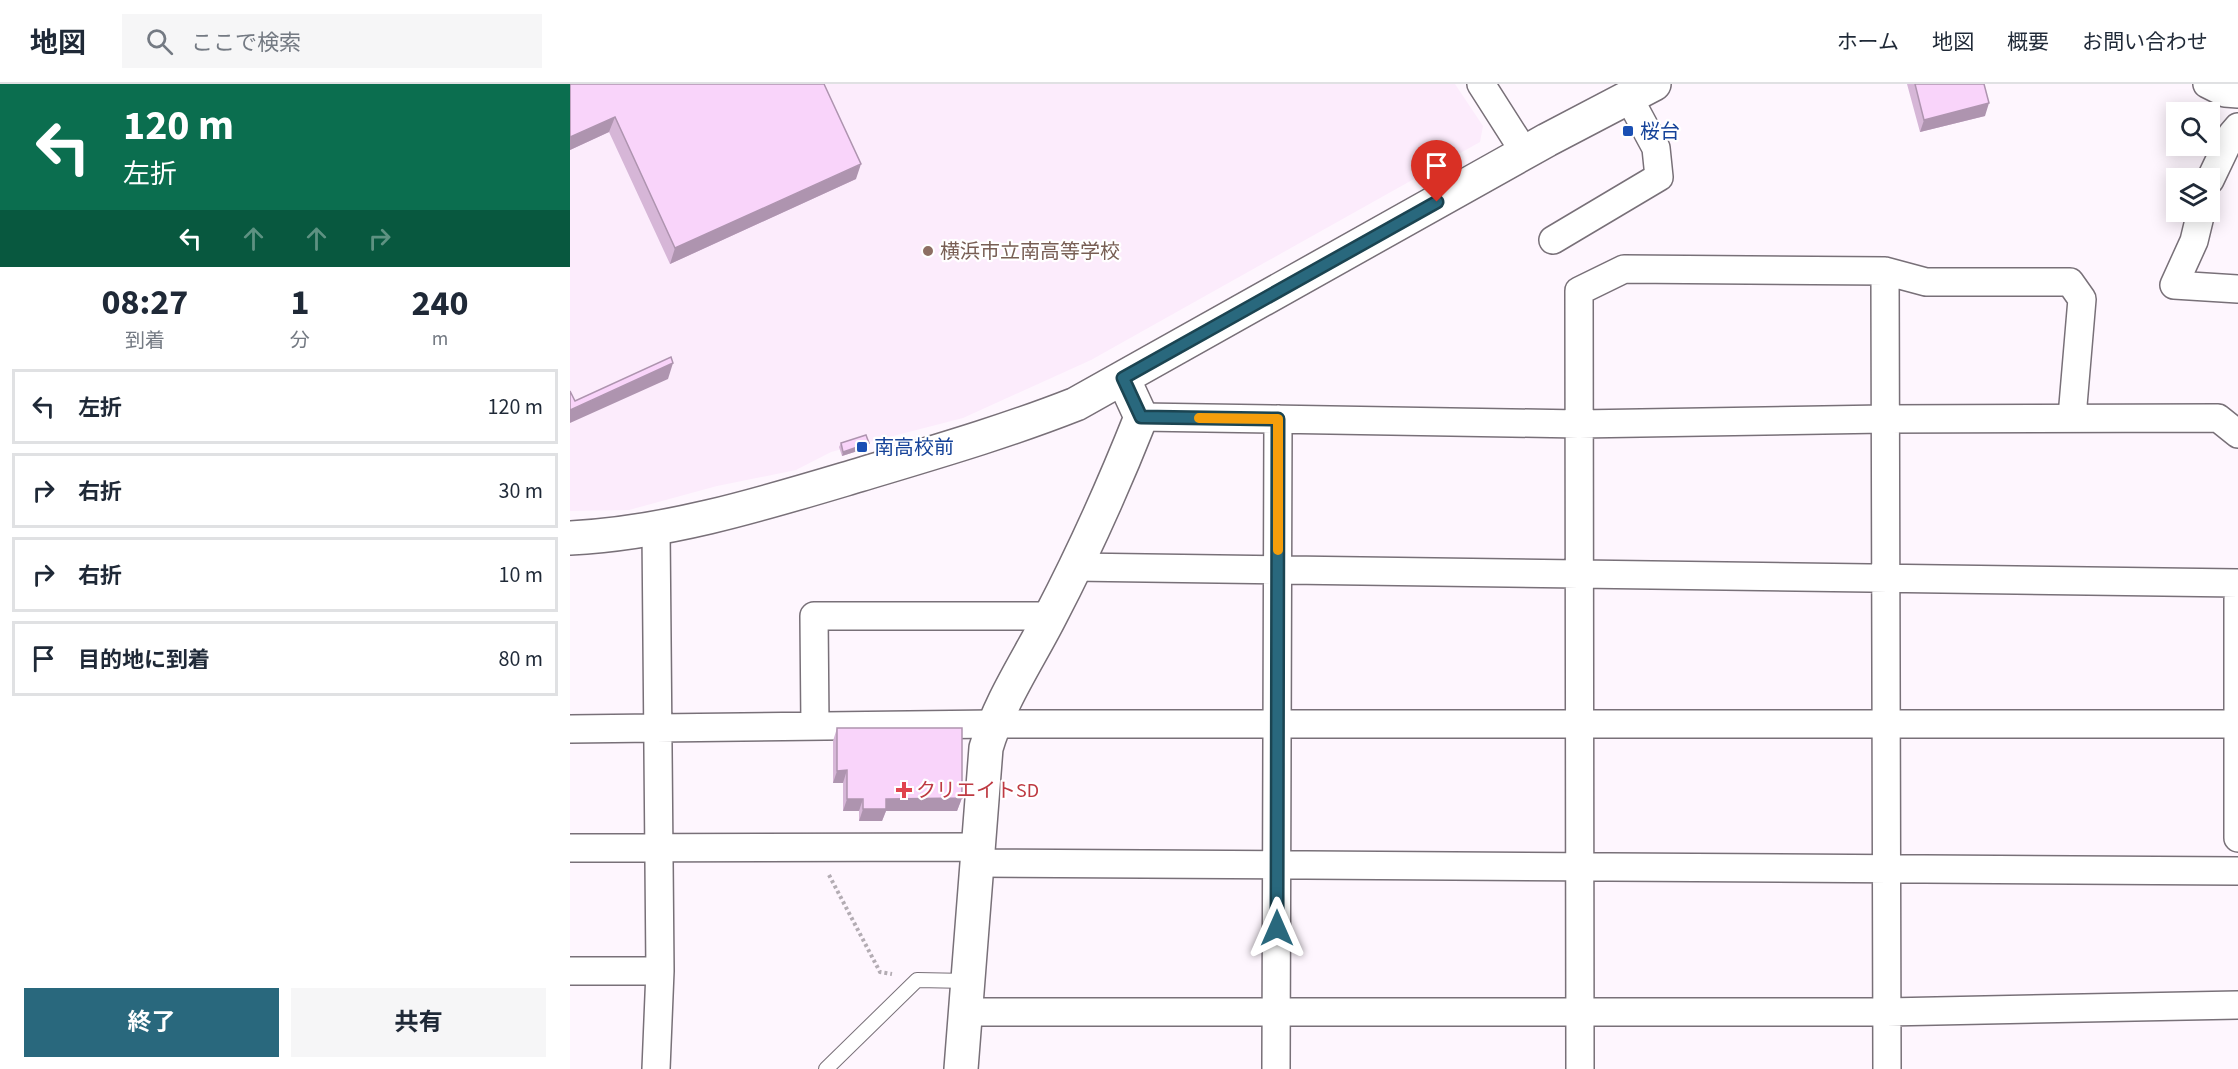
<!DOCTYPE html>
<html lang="ja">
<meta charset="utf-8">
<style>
:root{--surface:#fff;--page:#f6f6f7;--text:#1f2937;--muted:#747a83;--line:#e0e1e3;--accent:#29687d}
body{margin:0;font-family:"Source Sans 3","Noto Sans JP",sans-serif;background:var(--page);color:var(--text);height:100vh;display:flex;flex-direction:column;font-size:22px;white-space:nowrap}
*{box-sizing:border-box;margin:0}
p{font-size:20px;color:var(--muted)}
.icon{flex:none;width:33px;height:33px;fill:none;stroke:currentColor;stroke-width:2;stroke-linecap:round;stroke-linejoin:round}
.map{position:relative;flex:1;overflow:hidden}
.drawer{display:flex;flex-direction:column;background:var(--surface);width:570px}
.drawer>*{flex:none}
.top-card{background:#0b6e4f;color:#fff;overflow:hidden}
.tools{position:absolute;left:1596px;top:18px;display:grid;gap:12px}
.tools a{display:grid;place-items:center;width:54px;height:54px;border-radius:0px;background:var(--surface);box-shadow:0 3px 15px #0003;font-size:30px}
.pin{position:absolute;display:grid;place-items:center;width:51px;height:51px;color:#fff;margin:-62px -26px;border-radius:50% 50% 50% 0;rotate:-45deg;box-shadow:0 0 6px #0007}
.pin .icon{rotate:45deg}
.me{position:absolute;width:66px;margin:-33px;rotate:0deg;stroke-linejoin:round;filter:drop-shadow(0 0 4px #0008)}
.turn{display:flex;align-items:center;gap:21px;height:126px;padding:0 24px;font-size:27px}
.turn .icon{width:78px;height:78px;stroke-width:2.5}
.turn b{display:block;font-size:42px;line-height:51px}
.lanes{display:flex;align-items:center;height:57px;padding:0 24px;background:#0003;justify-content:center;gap:30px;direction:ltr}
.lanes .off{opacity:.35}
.eta{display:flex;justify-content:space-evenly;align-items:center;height:102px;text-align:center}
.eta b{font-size:36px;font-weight:700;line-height:42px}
.cta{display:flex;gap:12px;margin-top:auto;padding:12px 24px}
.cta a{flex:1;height:69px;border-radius:0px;background:var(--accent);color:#fff;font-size:24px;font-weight:700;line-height:69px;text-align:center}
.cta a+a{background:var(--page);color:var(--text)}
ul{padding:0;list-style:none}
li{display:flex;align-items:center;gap:18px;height:75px;margin:0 12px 9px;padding:0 12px;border:3px solid var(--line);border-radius:0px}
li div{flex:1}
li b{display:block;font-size:22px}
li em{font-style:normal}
header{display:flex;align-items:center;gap:36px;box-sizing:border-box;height:84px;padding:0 30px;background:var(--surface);border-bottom:2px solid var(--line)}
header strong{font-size:28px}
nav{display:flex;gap:33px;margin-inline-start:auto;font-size:21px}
.search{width:420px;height:54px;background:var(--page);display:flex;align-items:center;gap:15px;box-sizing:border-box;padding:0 21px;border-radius:0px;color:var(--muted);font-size:22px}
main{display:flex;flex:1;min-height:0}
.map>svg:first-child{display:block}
</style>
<header>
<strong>地図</strong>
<div class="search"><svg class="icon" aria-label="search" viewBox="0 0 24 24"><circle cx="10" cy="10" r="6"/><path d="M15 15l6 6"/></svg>ここで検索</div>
<nav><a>ホーム</a><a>地図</a><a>概要</a><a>お問い合わせ</a></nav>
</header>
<main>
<section class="drawer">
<div class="top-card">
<div class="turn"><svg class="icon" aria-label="left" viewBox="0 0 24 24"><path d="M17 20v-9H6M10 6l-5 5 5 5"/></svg><div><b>120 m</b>左折</div></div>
<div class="lanes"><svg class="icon" aria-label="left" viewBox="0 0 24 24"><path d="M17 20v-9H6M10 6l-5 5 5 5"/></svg><svg class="icon off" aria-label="ahead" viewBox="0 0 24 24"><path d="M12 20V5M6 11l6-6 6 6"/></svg><svg class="icon off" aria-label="ahead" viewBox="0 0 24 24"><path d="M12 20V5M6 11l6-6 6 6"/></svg><svg class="icon off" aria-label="right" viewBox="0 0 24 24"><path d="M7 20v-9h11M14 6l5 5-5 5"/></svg></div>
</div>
<div class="eta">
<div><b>08:27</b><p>到着</p></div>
<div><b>1</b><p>分</p></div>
<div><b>240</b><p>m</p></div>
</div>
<ul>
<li><svg class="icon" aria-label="left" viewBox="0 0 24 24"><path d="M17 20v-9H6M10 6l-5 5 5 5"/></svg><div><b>左折</b></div><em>120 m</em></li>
<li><svg class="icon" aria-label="right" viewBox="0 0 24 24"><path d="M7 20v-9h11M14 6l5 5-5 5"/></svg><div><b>右折</b></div><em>30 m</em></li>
<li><svg class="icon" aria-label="right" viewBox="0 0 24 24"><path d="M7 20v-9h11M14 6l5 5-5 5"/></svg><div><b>右折</b></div><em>10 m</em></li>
<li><svg class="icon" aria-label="arrive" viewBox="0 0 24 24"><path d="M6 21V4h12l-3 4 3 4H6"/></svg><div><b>目的地に到着</b></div><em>80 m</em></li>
</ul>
<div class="cta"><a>終了</a><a>共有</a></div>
</section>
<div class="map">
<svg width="1668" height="985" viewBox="0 0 1668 985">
<rect width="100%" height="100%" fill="#fef6fe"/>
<path fill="#fcecfc" d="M0 0H885L913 42 910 58 521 276 393 334 261 368 226 386 147 402 59 426 0 427Z"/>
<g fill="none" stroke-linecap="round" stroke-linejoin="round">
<g stroke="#787078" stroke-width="16">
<path id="service" d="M256 985 347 896 398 897"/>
</g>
<g stroke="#787078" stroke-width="30">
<path id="minor" d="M911 0 955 69
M1637 0 1655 9 1668 10
M1640 96 1662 50 1668 43
M1631 128 1624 157 1604 201 1668 205
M983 156 1089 93 1086 64 1058 12
M1315 187 1317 985
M571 333 1009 340 1314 335 1648 334 1668 350
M86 445 90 887 86 985
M504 483 1668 499
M1668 515V754
M245 642 244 532H481
M0 645 423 640H1666
M0 764 409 763
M407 779 1668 787
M0 887H90
M396 928H1317L1668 921
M706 985 708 335
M1010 985 1009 207 1054 185 1315 187 1356 198H1500L1512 215 1502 333"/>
</g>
<g stroke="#787078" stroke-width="36">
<path id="tertiary" d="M0 454C99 449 195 419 289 391 362 369 435 348 506 320L977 56 1084 0
M391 985 416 664C430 617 458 576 480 533 514 468 544 401 571 333L553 294"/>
</g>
<path stroke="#b3acb3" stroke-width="4" stroke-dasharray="3 3" stroke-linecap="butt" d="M259 791 310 888 322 890"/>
<use href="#service" stroke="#fff" stroke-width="14"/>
<use href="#minor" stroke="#fff" stroke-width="27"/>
<use href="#tertiary" stroke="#fff" stroke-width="33"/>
</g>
<path fill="#d6b6d7" d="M0 0H254L286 95 100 180 39 48 0 66Z
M1337 0H1414L1415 32 1350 48Z
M271 359H299L297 364 272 372 269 363Z
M267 644 392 714 387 727H316L312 737H289V727H273V699H263V657Z"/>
<path fill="#ae94af" d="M1419 19 1415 32 1350 48 1354 36Z
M45 33 39 48 0 66V53Z
M291 80 286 95 100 180 105 164Z
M103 279 98 295 0 339V326Z
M299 359 297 364 272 372 273 368Z
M277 686 273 699H263L267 687Z
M392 714 387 727H316L312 737H289L293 725 316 715Z
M277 715H293L289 727H273Z"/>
<path fill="#f9d4fa" stroke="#ae94af" stroke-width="1.5" d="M1 0H254L291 80 105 164 45 33 0 53V1Z
M1345 0H1414L1419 19 1354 36Z
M101 273 103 279 0 326V307L5 317Z
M296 351 299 359 273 368 271 359Z
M267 644H392V714L316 715V725H293V715H277V686L267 687Z"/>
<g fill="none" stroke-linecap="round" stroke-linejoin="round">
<g stroke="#1b4451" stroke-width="15">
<path id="route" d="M707 844 708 335 571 333 553 294 867 118"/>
</g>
<use href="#route" stroke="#29687d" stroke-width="10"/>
<path stroke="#f59e0b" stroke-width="10" d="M629 334 708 335V466"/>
</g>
<g fill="#1a4fb4" stroke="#fff" stroke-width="2">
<rect x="1052" y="41" width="12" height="12" rx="3"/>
<rect x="286" y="357" width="12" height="12" rx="3"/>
</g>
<circle fill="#8d6e63" stroke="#fff" stroke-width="2" cx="358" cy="167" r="6"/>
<path fill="#e0444e" stroke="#fff" stroke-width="2" d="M331 697h6v6h6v6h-6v6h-6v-6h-6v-6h6z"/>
<g text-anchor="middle" stroke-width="4.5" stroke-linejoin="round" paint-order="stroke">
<g font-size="20" fill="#164399" stroke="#fff" text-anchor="start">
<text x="1070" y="54">桜台</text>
<text x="304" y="370">南高校前</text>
</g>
<g font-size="20" fill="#785e54" stroke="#fff" text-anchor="start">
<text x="370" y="174">横浜市立南高等学校</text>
</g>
<g font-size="20" fill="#be3a42" stroke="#fff" text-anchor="start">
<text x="346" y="713">クリエイトSD</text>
</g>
</g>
</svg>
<div class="tools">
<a><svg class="icon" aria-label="search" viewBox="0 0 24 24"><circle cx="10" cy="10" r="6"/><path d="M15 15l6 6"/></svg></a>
<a><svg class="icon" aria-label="layers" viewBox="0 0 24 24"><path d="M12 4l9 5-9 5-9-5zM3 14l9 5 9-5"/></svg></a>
</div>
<div class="pin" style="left:867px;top:118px;background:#d93025"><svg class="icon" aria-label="arrive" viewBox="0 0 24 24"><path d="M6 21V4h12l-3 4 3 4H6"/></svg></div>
<svg class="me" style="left:707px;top:844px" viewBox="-20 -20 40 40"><path d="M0-17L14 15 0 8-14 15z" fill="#29687d" stroke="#fff" stroke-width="4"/></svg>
</div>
</main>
